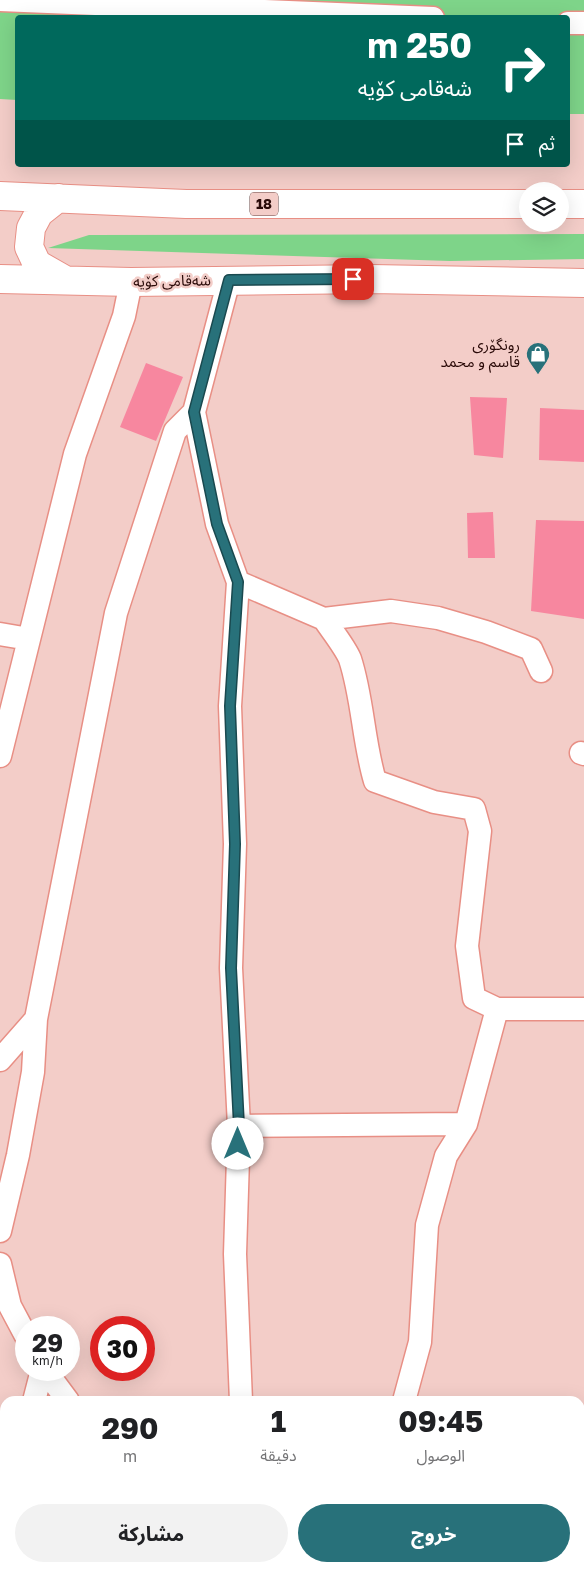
<!DOCTYPE html>
<html lang="ar">
<meta charset="utf-8">
<style>
:root{--surface:#fff;--page:#f2f2f2;--text:#202124;--muted:#757577;--accent:#28717a}
body{margin:0;font-family:"Golos Text","Noto Sans Arabic",sans-serif;background:var(--page);color:var(--text);direction:rtl;height:100vh;display:flex;flex-direction:column;font-size:19px;white-space:nowrap}
*{box-sizing:border-box;margin:0}
p{font-size:16px;color:var(--muted)}
.icon{flex:none;width:28px;height:28px;fill:none;stroke:currentColor;stroke-width:2;stroke-linecap:round;stroke-linejoin:round}
.map{position:relative;flex:1;overflow:hidden;direction:ltr}
.side{position:absolute;left:0px;top:1396px;width:585px;height:176px;display:flex;flex-direction:column;background:var(--surface);border-radius:15px 15px 0 0;box-shadow:0 5px 20px #0002;direction:rtl}
.side>*{flex:none}
.hud{position:absolute;left:15px;top:15px;width:555px;height:152px;border-radius:5px;box-shadow:0 5px 20px #0002;direction:rtl;background:#00695c;color:#fff;overflow:hidden}
.fabs{position:absolute;left:519px;top:182px;display:grid;gap:10px}
.fabs a{display:grid;place-items:center;width:50px;height:50px;border-radius:50%;background:var(--surface);box-shadow:0 5px 20px #0002;font-size:25px}
.speed{position:absolute;left:15px;top:1316px;display:flex;gap:10px;font-size:25px;font-weight:700;text-align:center}
.speed>*{display:grid;place-content:center;width:65px;height:65px;border-radius:50%;background:var(--surface);box-shadow:0 5px 20px #0002;line-height:1}
.speed small{font-size:12px;font-weight:400}
.speed .limit{border:8px solid #d22;background:#fff;color:#111}
.pin{position:absolute;display:grid;place-items:center;width:42px;height:42px;color:#fff;margin:-21px;border-radius:10px;box-shadow:0 2px 8px #0006}
.me{position:absolute;width:55px;margin:-28px;rotate:0deg;stroke-linejoin:round;filter:drop-shadow(0 0 4px #0008)}
.turn{display:flex;align-items:center;gap:18px;height:105px;padding:0 15px;font-size:22px}
.turn .icon{width:65px;height:65px;stroke-width:2.5}
.turn b{display:block;font-size:35px;line-height:42px}
.then{display:flex;align-items:center;height:48px;padding:0 15px;background:#0003;gap:10px;font-size:19px}
.eta{display:flex;justify-content:space-evenly;align-items:center;height:85px;text-align:center}
.eta b{font-size:30px;font-weight:700;line-height:35px}
.cta{display:flex;gap:10px;margin-top:auto;padding:10px 15px}
.cta a{flex:1;height:58px;border-radius:30px;background:var(--accent);color:#fff;font-size:20px;font-weight:700;line-height:58px;text-align:center}
.cta a+a{background:var(--page);color:var(--text)}
.map>svg:first-child{display:block}
</style>
<div class="map">
<svg width="584" height="1572" viewBox="0 0 584 1572">
<rect width="100%" height="100%" fill="#f3cdc8"/>
<path fill="#7ed489" d="M0 0H584V114H568V18H18L17 100 0 99Z
M584 234V259L450 261 48 248 89 235Z"/>
<path fill="#f7879f" d="M146 363 183 377 156 441 120 427Z
M470 397 507 398 503 458 474 455Z
M540 408 584 410V462L539 460Z
M493 512 495 558H468L467 513Z
M536 520 584 521V619L531 611Z"/>
<g fill="none" stroke-linecap="round" stroke-linejoin="round">
<g stroke="#e88f85" stroke-width="25">
<path id="minor" d="M0 0 433 18
M568 23H584
M194 412 217 524 238 582 230 706 235 844 231 968 239 1126 235 1254 241 1401
M238 582 324 619 391 611 438 618 486 632 531 649 541 671
M324 619C332 631 345 647 350 659 363 699 363 741 375 781L434 802 474 809 480 831 467 946 474 998 497 1009 466 1124 446 1156 427 1225 420 1342 404 1401
M0 634 29 639
M581 753 584 754
M0 756 75 454 124 316 131 282
M497 1009H584
M0 1060 36 1019 116 613 175 431 194 412 229 280
M239 1126 466 1124
M0 1231 18 1155 33 1072 36 1019
M0 1264 10 1306 26 1336
M45 1370 68 1401
M34 1401 42 1370
M580 1459 584 1460
M0 1530 5 1508
M210 1572 211 1568"/>
</g>
<g stroke="#e88f85" stroke-width="30">
<path id="highway" d="M0 196 186 204H528
M58 198 39 213 31 228 29 247 37 264 65 280
M560 204H584
M0 279 131 282 371 279 584 283"/>
</g>
<use href="#minor" stroke="#fff" stroke-width="22"/>
<use href="#highway" stroke="#fff" stroke-width="28"/>
</g>
<g fill="none" stroke-linecap="round" stroke-linejoin="round">
<g stroke="#1a494f" stroke-width="12">
<path id="route" d="M238 1144 239 1126 231 968 235 844 230 706 238 582 217 524 194 412 229 280 353 279"/>
</g>
<use href="#route" stroke="#28717a" stroke-width="9"/>
</g>
<defs>
<g id="shop-pin" transform="scale(1.25)"><path d="M0 17L-7.5 6A9.5 9.5 0 1 1 7.5 6Z" fill="#28717a" stroke="#f3cdc8"/><path d="M-5-2.5h2.3a2.7 3.5 0 0 1 5.4 0H5L5.5 6h-11ZM-1.5-2.5h3a1.5 2.3 0 0 0-3 0Z" fill="#fff"/></g>
</defs>
<g fill-rule="evenodd">
<use href="#shop-pin" x="538" y="354"/>
</g>
<g text-anchor="middle" stroke-width="5" stroke-linejoin="round" paint-order="stroke">
<rect fill="#f3cdc8" stroke="#664442" stroke-width="1" x="250" y="192.5" width="28" height="23" rx="4"/>
<g font-size="14" font-weight="bold" fill="#2a0a08">
<text x="264" y="209">18</text>
</g>
<g font-size="15" fill="#2a0a08" stroke="#f3cdc8">
<text transform="translate(172 281) rotate(-1)" y="5">شەقامی کۆیە</text>
</g>
<g font-size="15" fill="#2a0a08" stroke="#f3cdc8" text-anchor="end">
<text x="520" y="350">رونگۆری<tspan x="520" dy="17">قاسم و محمد</tspan></text>
</g>
</g>
</svg>
<div class="fabs">
<a><svg class="icon" aria-label="layers" viewBox="0 0 24 24"><path d="M12 4l9 5-9 5-9-5zM3 14l9 5 9-5"/></svg></a>
</div>
<div class="speed"><div>29<small>km/h</small></div><div class="limit">30</div></div>
<div class="pin" style="left:353px;top:279px;background:#d93025"><svg class="icon" aria-label="arrive" viewBox="0 0 24 24"><path d="M6 21V4h12l-3 4 3 4H6"/></svg></div>
<svg class="me" style="left:238px;top:1144px" viewBox="-20 -20 40 40"><circle r="19" fill="#fff"/><path d="M0-13L10 11 0 6-10 11z" fill="#28717a"/></svg>
<div class="hud">
<div class="turn"><svg class="icon" aria-label="right" viewBox="0 0 24 24"><path d="M7 20v-9h11M14 6l5 5-5 5"/></svg><div><b>250 m</b>شەقامی کۆیە</div></div>
<div class="then">ثم<svg class="icon" aria-label="arrive" viewBox="0 0 24 24"><path d="M6 21V4h12l-3 4 3 4H6"/></svg></div>
</div>
<section class="side">
<div class="eta">
<div><b>09:45</b><p>الوصول</p></div>
<div><b>1</b><p>دقيقة</p></div>
<div><b>290</b><p>m</p></div>
</div>
<div class="cta"><a>خروج</a><a>مشاركة</a></div>
</section>
</div>
